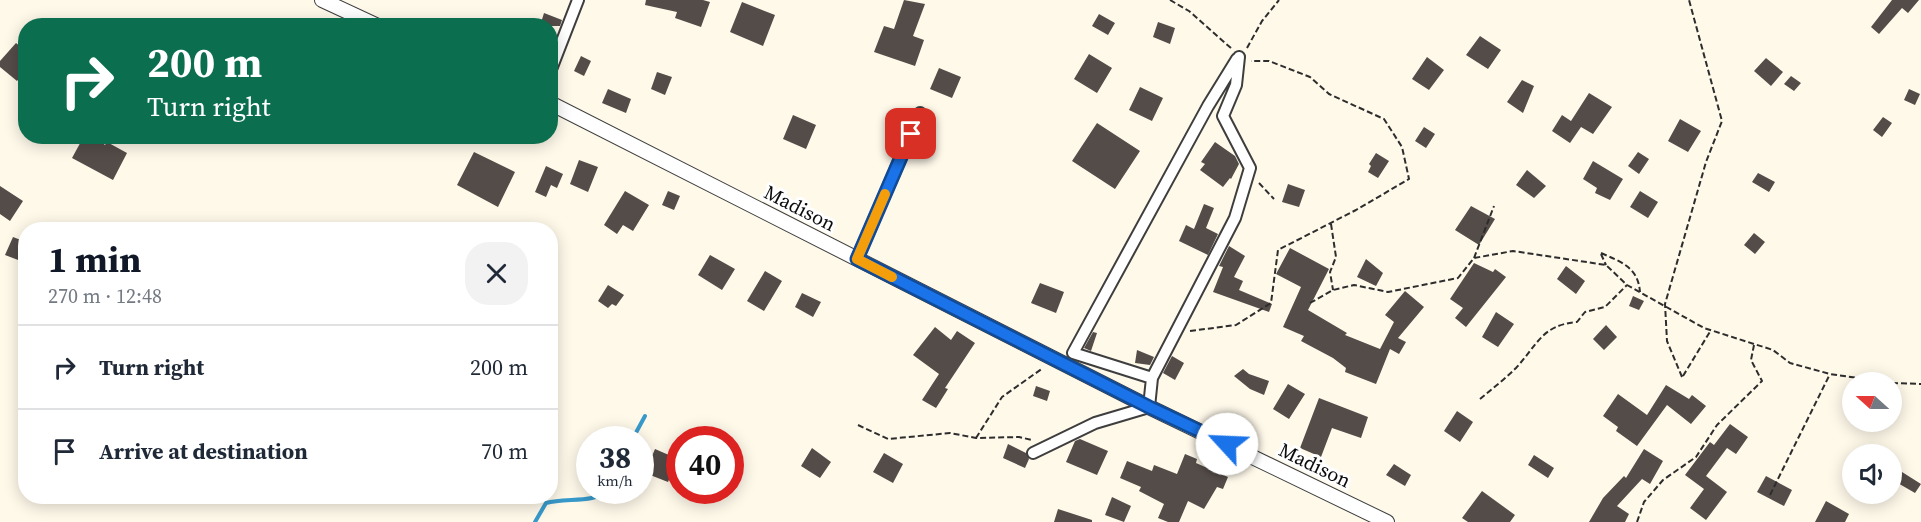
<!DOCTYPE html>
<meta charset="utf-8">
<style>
:root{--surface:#fff;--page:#f2f2f3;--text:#1f2937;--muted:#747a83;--line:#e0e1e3;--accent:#111827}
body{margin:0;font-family:"Source Serif 4",serif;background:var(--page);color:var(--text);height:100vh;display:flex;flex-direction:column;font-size:22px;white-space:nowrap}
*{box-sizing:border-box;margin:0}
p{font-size:20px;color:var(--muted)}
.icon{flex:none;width:33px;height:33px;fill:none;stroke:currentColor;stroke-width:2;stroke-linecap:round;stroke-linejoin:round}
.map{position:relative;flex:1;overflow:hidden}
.side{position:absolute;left:18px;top:222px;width:540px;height:282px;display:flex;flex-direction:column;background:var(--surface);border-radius:24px;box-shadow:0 3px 15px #0003}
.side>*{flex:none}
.hud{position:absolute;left:18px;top:18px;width:540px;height:126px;border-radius:24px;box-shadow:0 3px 15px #0003;background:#0b6e4f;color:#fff;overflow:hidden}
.needle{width:39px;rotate:291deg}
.tools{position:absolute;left:1842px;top:372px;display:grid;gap:12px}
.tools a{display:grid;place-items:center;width:60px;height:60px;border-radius:50%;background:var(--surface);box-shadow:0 3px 15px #0003;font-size:30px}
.speed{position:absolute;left:576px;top:426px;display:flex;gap:12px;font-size:30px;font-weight:700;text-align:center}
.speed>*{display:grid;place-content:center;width:78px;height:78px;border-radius:50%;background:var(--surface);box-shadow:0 3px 15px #0003;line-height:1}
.speed small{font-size:15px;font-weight:400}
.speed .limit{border:9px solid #d22;background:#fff;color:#111}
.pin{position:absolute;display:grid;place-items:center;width:51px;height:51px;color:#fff;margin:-26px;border-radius:12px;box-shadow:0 3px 9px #0006}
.me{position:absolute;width:66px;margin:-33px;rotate:295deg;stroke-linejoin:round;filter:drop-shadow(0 0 4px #0008)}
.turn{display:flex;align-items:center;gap:21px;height:126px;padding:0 30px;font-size:27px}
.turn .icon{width:78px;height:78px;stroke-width:2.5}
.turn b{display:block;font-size:42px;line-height:51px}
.round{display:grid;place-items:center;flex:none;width:63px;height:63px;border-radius:24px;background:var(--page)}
.summary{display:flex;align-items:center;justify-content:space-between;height:102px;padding:0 30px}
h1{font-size:36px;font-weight:700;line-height:45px;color:var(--accent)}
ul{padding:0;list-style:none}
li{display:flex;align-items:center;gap:18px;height:84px;padding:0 30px;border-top:2px solid var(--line)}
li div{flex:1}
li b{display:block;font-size:22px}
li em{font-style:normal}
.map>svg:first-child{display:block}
</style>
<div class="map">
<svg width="1921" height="522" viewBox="0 0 1921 522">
<rect width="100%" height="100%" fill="#fff9ea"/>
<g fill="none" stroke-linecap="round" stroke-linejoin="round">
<path stroke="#389acb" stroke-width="4" d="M632 440 645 416
M535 522 546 503C566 497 593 504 610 490"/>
</g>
<path fill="#544c48" d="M646 0H703L710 2 701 27 675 18 677 12 645 5Z
M904 0 925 4 913 36 924 40 915 66 874 52 884 26 894 29Z
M1892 0H1919L1908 13 1902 8 1879 34 1871 27Z
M742 2 775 15 763 46 730 32Z
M544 13 562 20 560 26H540Z
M1099 14 1115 23 1108 35 1092 26Z
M1158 22 1175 28 1170 44 1153 37Z
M1480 36 1501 50 1488 69 1466 55Z
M16 43 26 51V70L17 81 0 67V61Z
M1089 54 1112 68 1097 93 1074 79Z
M581 56 591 61 584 76 574 71Z
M1427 57 1444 70 1429 90 1412 79Z
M1766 58 1783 72 1771 86 1754 71Z
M939 68 961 77 952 98 930 89Z
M657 72 672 77 665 95 651 89Z
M1791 76 1801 83 1794 91 1784 84Z
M1522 80 1534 86 1523 113 1507 102Z
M1140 87 1163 98 1152 121 1129 110Z
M608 89 631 99 626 113 602 103Z
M1909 89 1920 94 1915 105 1904 100Z
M1589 93 1612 107 1593 134 1581 127 1570 143 1552 131 1562 115 1571 121Z
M793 115 816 125 806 149 783 139Z
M1883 117 1892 123 1882 137 1873 130Z
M1680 119 1701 131 1688 152 1668 141Z
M1097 123 1140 151 1115 189 1072 161Z
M1424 127 1435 134 1426 148 1415 141Z
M84 136H94L105 145 107 142 127 153 113 180 72 158Z
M1215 142 1235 156 1239 164 1231 179 1230 178 1223 187 1200 170 1205 164 1201 162Z
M474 152 515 172 498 207 457 185Z
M1638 152 1649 159 1639 174 1628 166Z
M1376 153 1389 161 1378 178 1368 172 1371 166 1369 164Z
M579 160 598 167 588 192 570 184Z
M1593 161 1623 179 1610 200 1595 193 1597 188 1583 179Z
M546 166 563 174 557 188 551 185 546 197 535 192Z
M1527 170 1546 186 1534 198 1516 185Z
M1758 173 1775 182 1769 192 1752 182Z
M1288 184 1305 190 1299 207 1282 202Z
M0 186 23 201 10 221 0 214Z
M625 191 649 205 633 231 623 225 617 234 604 225Z
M668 191 680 196 674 210 662 205Z
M1640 191 1658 202 1648 218 1630 207Z
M1204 204 1214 208 1206 228 1218 234 1208 255 1179 241 1186 225 1194 229Z
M1471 206 1495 219 1479 245 1455 230Z
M1754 233 1765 242 1755 254 1744 245Z
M13 237 26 242V263L5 255Z
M1229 246 1245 256 1234 277 1243 281 1239 290 1272 304 1269 312 1213 292 1223 267 1219 266Z
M1290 248 1329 269 1308 310 1347 333 1345 335 1380 349 1394 322 1385 315 1405 291 1424 307 1398 338 1406 342 1399 354 1390 349 1376 384 1345 372 1346 368 1333 358 1301 341 1304 336 1283 327 1301 287 1276 274Z
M710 255 735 269 722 290 698 275Z
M1366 259 1383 273 1376 286 1357 277Z
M1474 263 1493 272 1495 269 1506 277 1466 327 1455 318 1463 308 1450 299Z
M1566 266 1585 281 1576 294 1557 279Z
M765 271 782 281 764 311 747 301Z
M1040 283 1064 292 1056 313 1031 303Z
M608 285 624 295 616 306 612 304 608 308 598 301Z
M802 293 821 302 813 317 795 307Z
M1633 296 1644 301 1639 310 1629 306Z
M1496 312 1514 324 1498 347 1482 337Z
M1606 325 1617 337 1604 350 1593 339Z
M935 327 951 340 957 331 975 343 945 388 948 389 936 408 922 400 939 374 913 355Z
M1093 332 1097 333 1091 351 1084 348Z
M1137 350 1154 357 1150 365 1135 363Z
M1172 356 1184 363 1175 380 1163 373Z
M1243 369 1249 374 1269 381 1264 395 1250 389 1234 376Z
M1288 384 1305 394 1289 419 1273 409Z
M1666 385 1689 399 1692 395 1706 406 1691 424 1667 405 1637 446 1616 431 1618 427 1603 416 1618 394 1647 415Z
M1036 386 1050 391 1047 401 1033 396Z
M1319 398 1368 417 1361 438 1332 428 1321 457 1300 448Z
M1457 411 1473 422 1460 442 1444 431Z
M1223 414 1231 420 1225 430 1216 424Z
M1730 424 1748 437 1736 454 1727 448 1706 476 1727 492 1706 520 1690 508 1704 489 1685 475 1710 442 1714 445Z
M1080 439 1108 451 1097 475 1066 462 1075 441Z
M1008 444 1026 453 1029 459 1025 468 1003 458Z
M812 448 831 462 820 478 801 466Z
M655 449 678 459 668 482 645 473Z
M1644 449 1663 461 1650 484 1642 479 1617 506 1629 514 1625 522H1589L1603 498 1624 476 1626 478Z
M884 453 903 464 893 483 873 472Z
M1185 454 1197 459 1196 463 1228 477 1223 489 1217 487 1204 509 1188 501 1179 522H1168L1158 518 1164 504 1139 491 1141 487 1120 478 1127 461 1152 471 1154 465 1177 474Z
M1534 455 1554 468 1548 478 1528 465Z
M1394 464 1411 475 1405 486 1386 475Z
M1902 472 1921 484 1915 493 1896 482Z
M1766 476 1792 490 1784 506 1757 492Z
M1482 491 1515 515 1510 522H1468L1462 518Z
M1112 497 1131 506 1124 522 1105 515Z
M1826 501 1849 514 1845 522H1815Z
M1058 509 1092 520V522H1054Z"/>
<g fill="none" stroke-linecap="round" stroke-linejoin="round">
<g stroke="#3e3e3e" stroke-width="14">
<path id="minor" d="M550 72 578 0
M857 259 920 113
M1152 378 1073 353 1208 106 1237 59
M1033 453 1095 423 1149 407 1152 378 1235 218 1250 168 1223 116 1236 85 1239 57"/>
</g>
<g stroke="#3e3e3e" stroke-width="16">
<path id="tertiary" d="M322 0 378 26
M550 103 1149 407 1387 522"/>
</g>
<path stroke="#2d2d2d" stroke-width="2" stroke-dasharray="6 3" stroke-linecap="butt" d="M1170 0 1189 11 1232 49
M1247 48 1262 21 1279 0
M1259 183 1274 199
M1331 224 1336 257 1330 272 1333 290
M1601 253C1621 262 1638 267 1640 292
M1601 254 1606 265
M1474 258 1494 206
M1310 303 1333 290 1354 285 1388 292 1458 278 1474 258 1513 251 1606 265 1627 285 1704 328 1773 350 1790 363 1830 374 1885 382
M1190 331 1236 325 1271 303 1278 250 1356 210 1409 179 1402 147 1384 119 1329 94 1310 77 1269 61H1251
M1683 376 1711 330
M1682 377 1667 341 1665 304 1706 162 1722 121 1689 0
M1892 383 1921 384
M1480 399C1492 389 1505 379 1516 368 1538 344 1542 325 1577 322L1585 312 1605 307 1627 285
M858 425 888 439 950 433 976 438 1019 437 1032 440
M976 438 1002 397 1043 368
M1770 495 1830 374
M1637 522 1644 502 1663 480 1696 457 1717 425 1762 381 1751 360 1754 345"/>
<use href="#minor" stroke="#fff" stroke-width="10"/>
<use href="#tertiary" stroke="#fff" stroke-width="14"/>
</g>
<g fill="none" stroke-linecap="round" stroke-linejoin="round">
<g stroke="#114b97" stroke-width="15">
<path id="route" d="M911 134 857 259 1149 407 1227 444"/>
</g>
<use href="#route" stroke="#1a73e8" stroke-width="10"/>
<path stroke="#f59e0b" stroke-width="10" d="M885 194 857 259 892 277"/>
</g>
<g text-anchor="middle" stroke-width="6" stroke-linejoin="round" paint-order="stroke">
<g font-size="20" fill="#0b0b0b" stroke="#fff">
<text transform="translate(800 208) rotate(27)" y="7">Madison</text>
<text transform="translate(1315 465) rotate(26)" y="7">Madison</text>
</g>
</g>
</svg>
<div class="tools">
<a><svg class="needle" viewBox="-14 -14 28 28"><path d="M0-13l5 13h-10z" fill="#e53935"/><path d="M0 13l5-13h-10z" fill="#747a83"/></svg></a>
<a><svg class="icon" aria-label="sound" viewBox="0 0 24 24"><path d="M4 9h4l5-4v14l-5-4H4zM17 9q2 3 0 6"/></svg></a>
</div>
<div class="speed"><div>38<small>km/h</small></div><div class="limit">40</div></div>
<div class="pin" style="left:911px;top:134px;background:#d93025"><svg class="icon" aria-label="arrive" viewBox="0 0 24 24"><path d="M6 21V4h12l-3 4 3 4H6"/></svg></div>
<svg class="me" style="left:1227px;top:444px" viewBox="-20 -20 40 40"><circle r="19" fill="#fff"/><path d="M0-13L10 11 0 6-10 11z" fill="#1a73e8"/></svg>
<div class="hud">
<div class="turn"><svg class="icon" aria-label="right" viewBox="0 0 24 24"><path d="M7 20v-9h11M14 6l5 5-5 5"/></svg><div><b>200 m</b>Turn right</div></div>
</div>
<section class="side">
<div class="summary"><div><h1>1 min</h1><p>270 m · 12:48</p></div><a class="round"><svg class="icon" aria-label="close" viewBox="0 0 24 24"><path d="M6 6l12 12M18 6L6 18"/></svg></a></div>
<ul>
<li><svg class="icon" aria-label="right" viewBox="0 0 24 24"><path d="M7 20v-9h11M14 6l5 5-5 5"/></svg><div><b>Turn right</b></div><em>200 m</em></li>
<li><svg class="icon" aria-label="arrive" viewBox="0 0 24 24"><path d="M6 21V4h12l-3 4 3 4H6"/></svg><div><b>Arrive at destination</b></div><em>70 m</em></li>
</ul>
</section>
</div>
